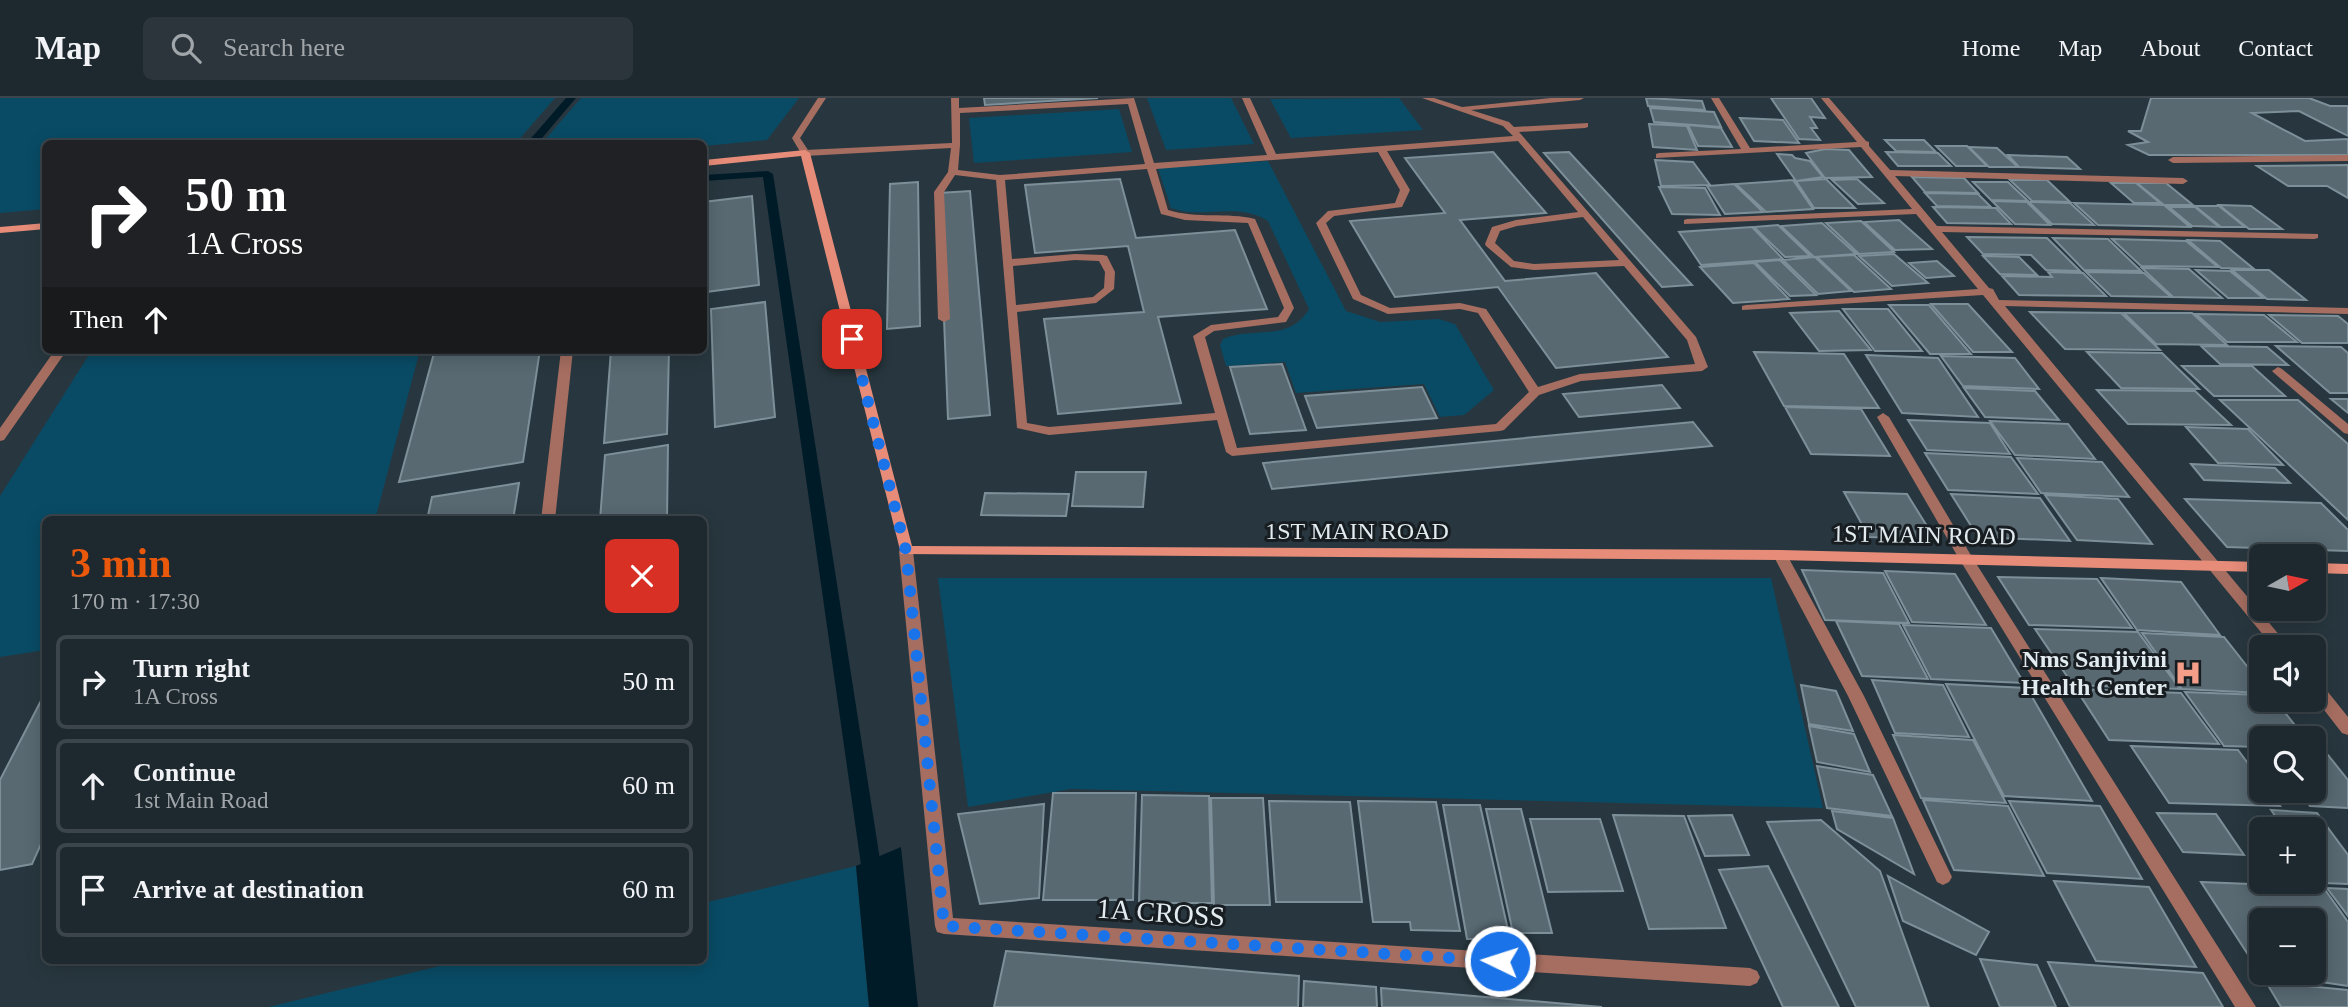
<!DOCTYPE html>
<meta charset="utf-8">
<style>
:root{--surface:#1e292f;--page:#2b353b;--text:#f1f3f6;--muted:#a1a6aa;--line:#3c454b;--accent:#ea580c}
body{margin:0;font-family:"Times New Roman",serif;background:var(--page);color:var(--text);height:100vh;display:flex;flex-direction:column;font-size:26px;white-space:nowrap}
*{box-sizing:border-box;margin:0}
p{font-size:23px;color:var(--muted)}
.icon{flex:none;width:38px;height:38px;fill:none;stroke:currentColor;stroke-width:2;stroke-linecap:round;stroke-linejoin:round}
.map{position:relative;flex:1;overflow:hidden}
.details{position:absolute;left:42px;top:418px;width:665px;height:448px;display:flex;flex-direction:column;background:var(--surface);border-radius:10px;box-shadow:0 4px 18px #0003,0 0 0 2px var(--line)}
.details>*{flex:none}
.hud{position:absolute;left:42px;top:42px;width:665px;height:214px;border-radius:10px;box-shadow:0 4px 18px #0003,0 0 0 2px var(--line);background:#202124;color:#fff;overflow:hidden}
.needle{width:46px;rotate:81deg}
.fabs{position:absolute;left:2249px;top:446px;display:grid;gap:14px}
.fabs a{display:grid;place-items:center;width:77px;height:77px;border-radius:10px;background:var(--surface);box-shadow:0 4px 18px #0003,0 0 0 2px var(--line);font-size:35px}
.pin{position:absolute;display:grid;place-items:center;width:60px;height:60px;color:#fff;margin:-30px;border-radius:14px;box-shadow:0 4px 10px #0006}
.me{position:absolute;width:77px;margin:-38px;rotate:274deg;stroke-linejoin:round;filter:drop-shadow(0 0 5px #0008)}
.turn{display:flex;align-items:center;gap:24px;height:147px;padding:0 28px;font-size:32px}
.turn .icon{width:91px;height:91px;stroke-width:2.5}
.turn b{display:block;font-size:49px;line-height:60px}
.then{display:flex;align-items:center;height:66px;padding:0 28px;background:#0003;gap:14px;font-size:26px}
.round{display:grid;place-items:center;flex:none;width:74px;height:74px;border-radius:10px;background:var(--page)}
.head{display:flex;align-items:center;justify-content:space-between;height:119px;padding:0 28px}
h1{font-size:42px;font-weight:700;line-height:52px;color:var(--accent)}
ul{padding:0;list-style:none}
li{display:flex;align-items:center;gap:21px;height:94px;margin:0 14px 10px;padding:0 14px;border:4px solid var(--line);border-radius:10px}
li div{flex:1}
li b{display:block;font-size:26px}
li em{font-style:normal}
header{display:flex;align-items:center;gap:42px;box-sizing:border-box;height:98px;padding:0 35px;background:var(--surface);border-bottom:2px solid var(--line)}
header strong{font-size:33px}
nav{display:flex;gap:38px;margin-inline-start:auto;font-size:24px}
.search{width:490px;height:63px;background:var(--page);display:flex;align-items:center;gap:18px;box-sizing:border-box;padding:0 24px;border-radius:10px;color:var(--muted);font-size:26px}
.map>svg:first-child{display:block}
</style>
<header>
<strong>Map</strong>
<div class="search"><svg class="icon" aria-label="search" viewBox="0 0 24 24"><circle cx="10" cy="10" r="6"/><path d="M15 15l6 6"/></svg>Search here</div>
<nav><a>Home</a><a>Map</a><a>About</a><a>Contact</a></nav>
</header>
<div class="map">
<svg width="2348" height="909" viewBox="0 0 2348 909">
<rect width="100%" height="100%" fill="#28373f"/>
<path fill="#094b65" d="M0 0H555L516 45 46 46 45 111 0 115Z
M581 0H799L767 42 704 48V46L542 45Z
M1147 0H1231L1254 46 1166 52Z
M1399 0 1423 32 1291 40 1270 1Z
M1119 11 1132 54 974 65 969 20Z
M1268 63 1346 213 1380 224 1439 221 1455 226 1494 292 1464 317 1440 319 1424 286 1296 295 1285 264 1226 268 1220 247 1223 241C1253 228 1289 245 1309 211L1268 123C1237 103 1203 122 1171 110L1158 70Z
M92 252H420L375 422H46L45 552 0 559V398Z
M938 480H1771L1823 710 1071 691 968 709Z
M856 768 869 909H268L461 863H704V805Z"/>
<path fill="#001b28" d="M901 749 918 909H869L856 768Z"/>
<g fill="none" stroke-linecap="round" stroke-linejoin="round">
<path fill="#001b28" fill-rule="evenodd" d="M566 0H576L537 46H526Z
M768 73 773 76 883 781 880 787 873 790 866 787 863 781 763 79 704 83V77Z"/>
</g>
<path fill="#586972" stroke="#7d8f98" stroke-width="2" fill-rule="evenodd" d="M984 0H1098L985 7Z
M1646 0 1702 3 1705 12 1648 8Z
M1771 0H1811L1825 20 1810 19 1817 30H1811L1820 42 1799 41Z
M2151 0H2309L2330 8H2348V38L2299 13 2252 15 2305 43 2348 41V57H2149L2128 47 2148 44 2128 33H2141Z
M1650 10 1714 14 1721 29 1654 24Z
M1740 20 1783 22 1799 45 1754 43Z
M1649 26 1687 28 1697 52 1653 49Z
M1688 27 1721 30 1732 49 1698 48Z
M1885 42H1924L1936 54 1896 53Z
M1936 48H1967L1987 68H1956Z
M1969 49 1997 50 2018 69H1989Z
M1825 51 1849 52 1872 79 1825 80 1806 55Z
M1493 54 1546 115 1460 122 1505 183 1596 175 1668 259 1556 270 1498 189 1395 199 1350 123 1445 115 1405 60Z
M1569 54 1692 187 1662 189 1544 55Z
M1886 54 1938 55 1951 68H1898Z
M1777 56 1792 57 1795 60 1810 63 1823 79 1796 83Z
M2008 57 2067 59 2080 71 2019 69Z
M1655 62 1693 64 1710 87 1661 88Z
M2348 67V100L2327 88H2288L2257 68Z
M1912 79 1964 80 1978 95 1925 94Z
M1120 81 1136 140 1235 132 1267 211 1158 219 1181 305 1058 316 1044 221 1144 214 1128 148 1035 155 1025 87Z
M1826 81 1855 110H1814L1796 83Z
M1857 81 1884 105 1858 106 1832 82Z
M1793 82 1813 111 1766 114 1736 86Z
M2010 82H2047L2070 104 2032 103Z
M918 84 920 228 887 231 890 86Z
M1973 84H2008L2028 103 1991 102Z
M2111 85H2136L2160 105H2134Z
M2137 85H2166L2193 107H2164Z
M1734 86 1763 114 1725 116 1707 88Z
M1659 89 1705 90 1720 117 1672 116Z
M970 93 990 317 948 321 939 95Z
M1925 95 1978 96 1991 109 1937 108Z
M752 98 759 187 706 194 704 104Z
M1992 103 2027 104 2050 127 2015 126Z
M2029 104 2070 105 2094 127 2052 126Z
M2074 105 2164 107 2190 129 2098 127Z
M2219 107 2251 108 2282 131H2249Z
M2195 108H2219L2245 129H2221Z
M1933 109 1996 110 2011 126 1947 125Z
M2169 109H2195L2219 129 2192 128Z
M1899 122 1932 151 1895 152 1864 124Z
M1861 123 1894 154 1859 156 1826 125Z
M1822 125 1856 156 1814 159 1781 128Z
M1778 127 1810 158 1785 159 1754 129Z
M1752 129 1783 161 1701 167 1679 134Z
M1967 139 2047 140 2080 173 2046 172 2031 157 1983 156Z
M2053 140 2108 141 2141 173 2084 172Z
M2112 141 2186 143 2218 169 2141 168Z
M2188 142 2220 143 2254 171 2221 170Z
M1894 156 1928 185 1892 188 1859 158Z
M1854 157 1891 191 1854 194 1817 159Z
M1983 158 2019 159 2037 177 2000 176Z
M1815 159 1851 193 1818 196 1783 162Z
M1780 162 1816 197 1790 198 1755 164Z
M1937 163 1954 178 1926 180 1909 165Z
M1754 165 1789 201 1733 205 1700 169Z
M2142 170 2189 171 2222 200 2173 199Z
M2196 172 2230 173 2263 200H2228Z
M2232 172H2269L2306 202 2267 201Z
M2048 174 2083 175 2106 198 2019 197 2002 178 2052 179Z
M2086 174 2144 175 2171 199 2111 198Z
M765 204 775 319 715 329 711 211Z
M1931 206H1968L2012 254H1973Z
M1889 207H1929L1971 256H1930Z
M1843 211H1888L1922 253H1875Z
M1839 213 1871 252 1819 253 1790 215Z
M2030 214 2121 215 2160 252 2065 251Z
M2124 215H2192L2227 247 2156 246Z
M2196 216 2264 217 2297 244H2227Z
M2269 217 2338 218 2348 226V245H2302Z
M2201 248 2267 249 2288 267 2220 266Z
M2276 248 2341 249 2348 255V295H2330Z
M455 252H540L523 364 399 384 434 255Z
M611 252H669L667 336 604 345Z
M1754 254 1844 256 1879 310 1784 308Z
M2087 254 2162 255 2199 291 2121 290Z
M1866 257 1938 260 1978 319 1902 315Z
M1941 258 2015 260 2039 291 1963 288Z
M1282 266 1306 332 1250 336 1230 269Z
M2182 268H2252L2285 298H2214Z
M1662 287 1680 310 1579 319 1563 296Z
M1422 289 1437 320 1317 330 1305 298Z
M1964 290 2035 293 2059 322 1985 319Z
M2097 292 2195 293 2231 327 2128 326Z
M2331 301H2348V315Z
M2220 302H2298L2348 346V422Z
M1785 309 1861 311 1890 358 1811 356Z
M1908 322 1990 325 2010 356 1927 352Z
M1990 323 2068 326 2095 361 2015 357Z
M1693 324 1712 348 1272 391 1263 365Z
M2186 329 2248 331 2283 367 2218 365Z
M668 347 667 422H600L605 357Z
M1925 355 2011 359 2038 396 1948 392Z
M2017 360 2102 364 2129 399 2041 395Z
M2191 366 2275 370 2290 385 2204 382Z
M1076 374H1146L1143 409 1072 408Z
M519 385 513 422H427L432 399Z
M1844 394 1907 396 1935 441 1869 439Z
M985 395 1069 396 1066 418 981 417Z
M1951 396 2040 400 2070 443 1978 439Z
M2045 397 2118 401 2152 446 2077 442Z
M2185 401 2321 405 2348 432V453L2227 449Z
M1802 472 1883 475 1909 525 1825 522Z
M1885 473 1955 476 1986 527 1912 524Z
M1998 479 2097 481 2132 530 2029 527Z
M2101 480 2181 484 2220 537 2137 532Z
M1836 523 1899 526 1928 581 1862 578Z
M1903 527 1991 530 2024 585 1931 581Z
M2035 531 2138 534 2180 591 2073 587Z
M2142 535 2224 539 2261 586V595L2182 591Z
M1872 582 1943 587 1969 639 1895 635Z
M1946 586 2027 590 2092 703 2004 698Z
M1801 587 1836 593 1853 633 1809 626Z
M2076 591 2181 595 2219 646 2109 642Z
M46 593V735L32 766 0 772V682Z
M2185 594 2261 597V602H2275L2305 640H2261V649L2224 648Z
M1809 628 1854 636 1870 674 1817 664Z
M1893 637 1973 642 2006 705 1921 700Z
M2131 648 2238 652 2261 683V693H2268L2280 708 2169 705Z
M2314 657H2328L2348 682V710L2310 708 2298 693H2314Z
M1817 668 1873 677 1892 718 1827 710Z
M1053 695H1136L1133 802H1043Z
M1142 697 1209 698 1212 805H1139Z
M1211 700H1263L1270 807H1214Z
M1923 702 2008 708 2044 778 1954 772Z
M1269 703 1350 704 1362 804H1276Z
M1358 703 1436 704 1460 833 1411 832 1410 824H1373Z
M2009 703 2100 708 2142 781 2047 775Z
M1044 706 1039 800 980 806 958 716Z
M1443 707H1480L1510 841H1467Z
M1486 711H1521L1552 835H1513Z
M2271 712 2317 715 2348 757V786L2324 785 2314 771V732H2285Z
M1832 713 1893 720 1914 776 1837 731Z
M2157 715 2216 716 2244 757 2183 754Z
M1613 717 1684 718 1726 830 1649 831Z
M1732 717 1749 757 1705 758 1688 718Z
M1530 721H1600L1623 793 1548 794Z
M1821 722 1880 773 1929 909H1856L1767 724Z
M1768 768 1839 909H1783L1719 772Z
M1888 778 1989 834 1976 857 1903 823Z
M2054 783 2149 789 2196 869 2096 863Z
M2201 784 2323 789 2348 824V888L2260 875ZM2261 822H2314V875H2261Z
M2327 790 2348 791V818Z
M1006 853 1299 878 1298 909H994Z
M1980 861 2037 867 2056 909H2000Z
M2048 864 2203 875 2223 909H2070Z
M1304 883 1376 889 1377 909H1303Z
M2266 884 2348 892V909H2281Z
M1381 890 1602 909H1382Z"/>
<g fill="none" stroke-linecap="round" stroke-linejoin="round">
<path fill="#a66e61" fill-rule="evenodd" d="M951 0H959V10L1134 0 1154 65 1267 57 1242 0H1250L1276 56 1513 38 1503 28 1422 0H1434L1462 9 1551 0H1584L1580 2 1471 12 1509 24 1514 29 1588 25V29L1585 30 1519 34 1696 239 1708 269 1702 273 1581 283 1539 297 1504 332 1500 333 1232 358 1226 354 1217 322 1049 337 1017 330 996 82 955 77 944 94 950 221 944 224 938 221 934 94 948 74 951 50 805 58 800 55 805 52 952 45ZM1128 6 1145 66 1000 77 958 72 960 47V15ZM1518 43 1578 114 1516 122 1492 129 1485 146 1486 148 1511 169 1534 172 1624 168 1687 242 1695 266 1580 276 1538 289 1486 211 1460 205 1390 210 1361 197 1326 125 1334 118 1402 109 1410 92 1387 53ZM1378 54 1400 92 1395 105 1328 113 1316 125 1353 201 1388 216 1460 211 1478 215 1529 294 1496 326 1237 350 1205 239 1214 233 1286 224 1294 210 1255 121C1227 114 1197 121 1168 112L1156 71ZM1147 71 1161 116 1185 122 1248 125 1284 210 1278 219 1211 227 1193 238 1215 315 1049 329 1027 325 1017 214 1096 205 1114 191 1115 174 1107 158 1103 157 1075 156 1012 161 1005 82ZM1583 119 1619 162 1534 166 1514 163 1495 145 1500 133 1517 128ZM1075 162 1099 163 1105 174 1104 190 1093 199 1016 207 1013 168Z"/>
<path fill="#a66e61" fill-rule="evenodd" d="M818 0H826L800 40 810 55 802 57 792 40Z
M1711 0H1719L1750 50 1857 44 1821 0H1829L1866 43 1869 44V48L1890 72 2183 80 2188 83 2183 86 1895 78 1937 128 2318 136V140L2314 141 1942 134 1989 190 1993 191 1999 202 2348 210V216L2005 208 2290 550H2274L1983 197 1742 212V208L1746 207 1978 191 1916 116 1684 126V122L1687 121 1912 111 1861 49 1656 60V56L1659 55 1741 51Z
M2348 57V63L2173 65 2168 62 2173 59Z
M55 252H67L4 342 0 343V330Z
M561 252H573L555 422H541Z
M2278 269 2282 271 2348 326V336L2344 335 2274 275 2272 273Z
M1883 315 1889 319 1972 459 2256 909H2235L1958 459 1877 319Z
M906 448 913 453 953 820 1750 870 1757 873 1760 879 1757 885 1750 888 944 836 937 834 935 828 899 453Z
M1780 452 1787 457 1864 598 1952 779 1949 784 1943 787 1937 784 1848 598 1773 457Z
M2314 582 2320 584 2348 619V637L2342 635 2314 599Z"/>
<path fill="#e68c79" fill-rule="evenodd" d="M805 52 810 55 912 448 1780 452 2261 464V474L1780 462 901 456 801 58 704 68V62Z
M46 125V131L0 135V129Z
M2314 465 2348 466V476L2314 475Z"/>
</g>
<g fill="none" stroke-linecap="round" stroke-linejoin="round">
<path stroke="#1a73e8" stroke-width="12" stroke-dasharray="0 21.6" d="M852 241 906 453 944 828 1500 863"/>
</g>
<defs>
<g id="hospital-bare" transform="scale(2.1)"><path d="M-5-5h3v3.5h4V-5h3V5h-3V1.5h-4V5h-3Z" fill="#f49e8a" stroke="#171d21" stroke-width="2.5" paint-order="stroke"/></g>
</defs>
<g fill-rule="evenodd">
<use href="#hospital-bare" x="2188" y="575"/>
</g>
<g text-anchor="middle" stroke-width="6" stroke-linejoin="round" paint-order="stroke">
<g font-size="24" fill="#e1ebf0" stroke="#171d21">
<text x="1357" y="441">1ST MAIN ROAD</text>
<text transform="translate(1924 437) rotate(1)" y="8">1ST MAIN ROAD</text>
</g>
<g font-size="24" font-weight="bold" fill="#e1ebf0" stroke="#171d21" text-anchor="end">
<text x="2167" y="569">Nms Sanjivini<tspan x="2167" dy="28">Health Center</tspan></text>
</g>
<g font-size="28" fill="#e1ebf0" stroke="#171d21">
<text transform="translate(1161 814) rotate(4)" y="10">1A CROSS</text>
</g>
</g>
</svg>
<div class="fabs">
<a><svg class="needle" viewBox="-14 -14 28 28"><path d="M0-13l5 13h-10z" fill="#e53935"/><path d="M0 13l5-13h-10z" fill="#a1a6aa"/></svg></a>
<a><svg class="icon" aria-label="sound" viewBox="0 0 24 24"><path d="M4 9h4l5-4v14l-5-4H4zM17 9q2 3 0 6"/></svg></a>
<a><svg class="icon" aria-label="search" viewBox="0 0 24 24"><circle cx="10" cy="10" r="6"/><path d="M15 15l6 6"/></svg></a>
<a>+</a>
<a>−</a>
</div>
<div class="pin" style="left:852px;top:241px;background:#d93025"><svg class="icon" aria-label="arrive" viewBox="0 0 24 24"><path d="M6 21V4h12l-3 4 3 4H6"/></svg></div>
<svg class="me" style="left:1500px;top:863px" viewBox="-20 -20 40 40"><circle r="17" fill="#1a73e8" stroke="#fff" stroke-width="3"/><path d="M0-11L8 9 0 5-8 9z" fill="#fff"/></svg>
<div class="hud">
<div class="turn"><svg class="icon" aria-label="right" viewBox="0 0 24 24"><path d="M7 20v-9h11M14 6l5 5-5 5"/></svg><div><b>50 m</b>1A Cross</div></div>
<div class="then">Then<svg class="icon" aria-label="ahead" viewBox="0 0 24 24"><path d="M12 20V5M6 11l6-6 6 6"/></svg></div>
</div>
<section class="details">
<div class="head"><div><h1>3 min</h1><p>170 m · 17:30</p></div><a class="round" style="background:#d93025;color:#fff"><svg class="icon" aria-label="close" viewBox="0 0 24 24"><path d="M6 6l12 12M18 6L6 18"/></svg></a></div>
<ul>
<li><svg class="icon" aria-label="right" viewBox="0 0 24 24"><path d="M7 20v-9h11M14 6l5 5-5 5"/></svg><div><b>Turn right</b><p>1A Cross</p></div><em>50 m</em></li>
<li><svg class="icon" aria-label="ahead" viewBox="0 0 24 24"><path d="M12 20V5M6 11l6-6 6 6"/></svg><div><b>Continue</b><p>1st Main Road</p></div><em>60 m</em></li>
<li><svg class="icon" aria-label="arrive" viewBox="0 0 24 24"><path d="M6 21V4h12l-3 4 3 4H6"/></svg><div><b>Arrive at destination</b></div><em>60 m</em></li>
</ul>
</section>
</div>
